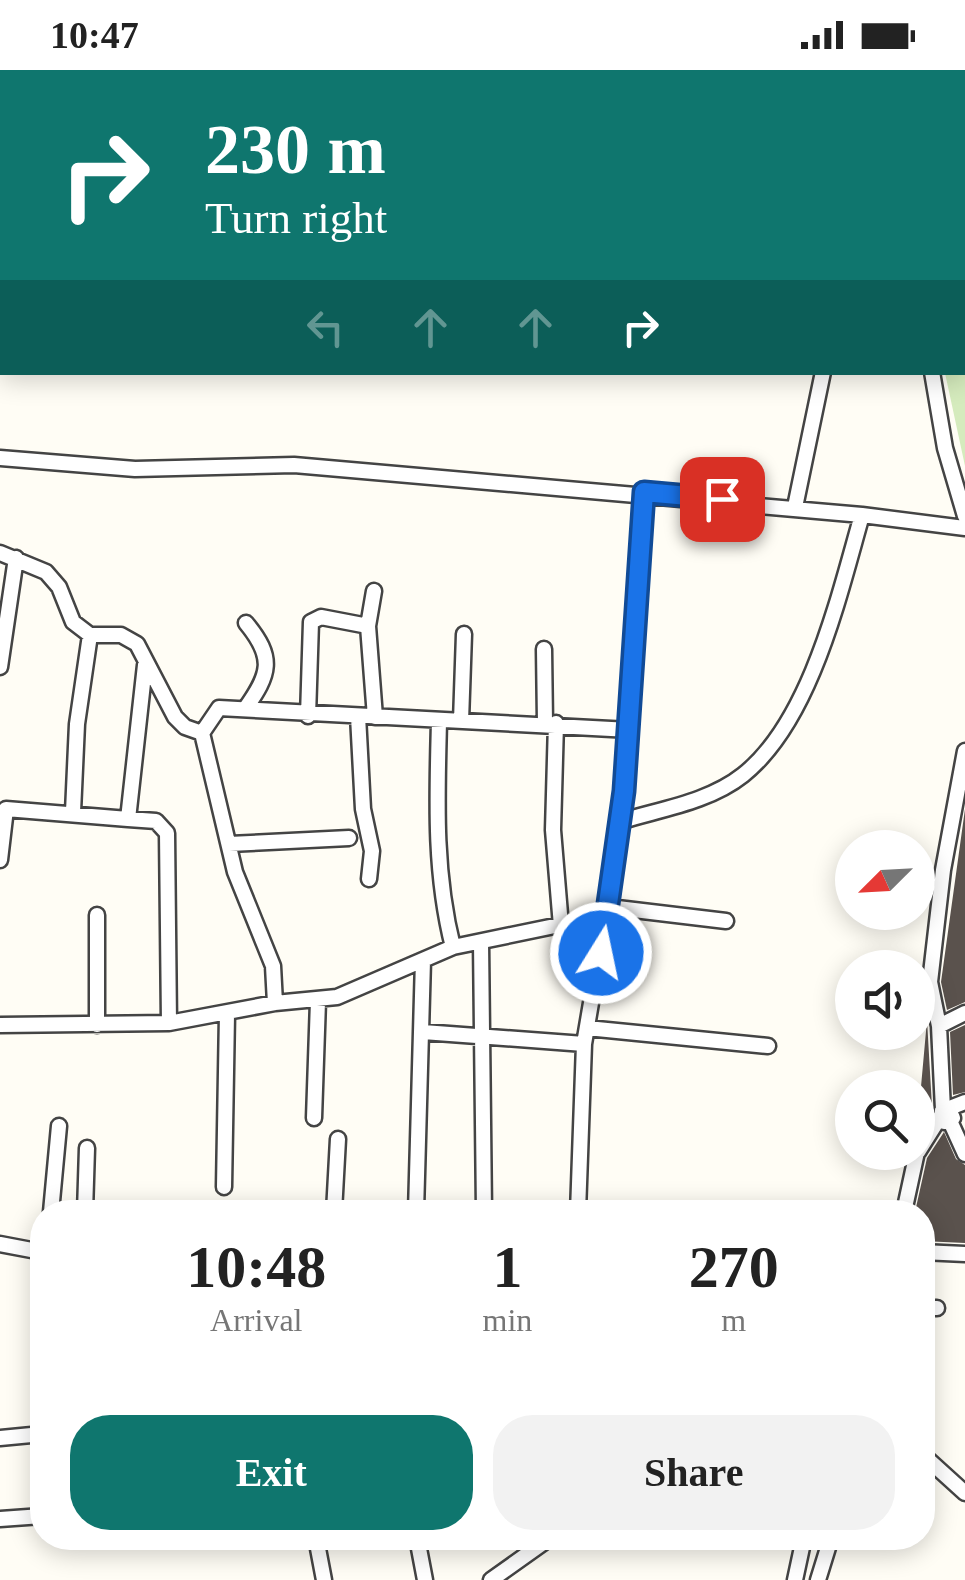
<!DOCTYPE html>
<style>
:root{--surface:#fff;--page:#f2f2f2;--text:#222;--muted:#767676;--accent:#0f766e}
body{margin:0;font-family:"Times New Roman",serif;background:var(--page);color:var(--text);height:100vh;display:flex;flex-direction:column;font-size:38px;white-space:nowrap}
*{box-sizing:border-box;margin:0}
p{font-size:32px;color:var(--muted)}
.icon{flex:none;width:55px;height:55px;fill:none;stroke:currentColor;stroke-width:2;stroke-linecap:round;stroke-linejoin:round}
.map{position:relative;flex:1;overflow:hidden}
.panel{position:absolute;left:30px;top:1130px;width:905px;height:350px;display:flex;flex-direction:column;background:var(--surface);border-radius:40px;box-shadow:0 5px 25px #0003}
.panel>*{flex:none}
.hud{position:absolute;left:0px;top:0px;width:965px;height:305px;box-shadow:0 5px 25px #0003;background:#0f766e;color:#fff;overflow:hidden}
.needle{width:65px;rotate:246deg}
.buttons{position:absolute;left:835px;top:760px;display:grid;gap:20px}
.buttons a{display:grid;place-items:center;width:100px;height:100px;border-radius:50%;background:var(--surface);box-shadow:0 5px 25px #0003;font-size:50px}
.pin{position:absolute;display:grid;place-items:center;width:85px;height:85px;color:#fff;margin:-42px;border-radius:20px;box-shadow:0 5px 15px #0006}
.me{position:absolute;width:110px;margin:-55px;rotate:10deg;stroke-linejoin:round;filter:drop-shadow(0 0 8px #0008)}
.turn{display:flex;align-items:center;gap:35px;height:210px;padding:0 40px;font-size:45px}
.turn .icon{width:130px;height:130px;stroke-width:2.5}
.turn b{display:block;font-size:70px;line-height:85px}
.lanes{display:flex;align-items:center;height:95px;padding:0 40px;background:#0003;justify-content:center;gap:50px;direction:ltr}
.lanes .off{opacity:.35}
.eta{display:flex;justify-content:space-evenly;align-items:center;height:170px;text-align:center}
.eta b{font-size:60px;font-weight:700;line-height:70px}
.primary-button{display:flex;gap:20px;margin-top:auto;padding:20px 40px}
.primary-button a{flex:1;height:115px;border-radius:40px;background:var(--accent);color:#fff;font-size:40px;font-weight:700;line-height:115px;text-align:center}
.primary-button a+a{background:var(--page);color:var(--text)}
.status{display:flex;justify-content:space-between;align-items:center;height:70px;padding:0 50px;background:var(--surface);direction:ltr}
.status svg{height:28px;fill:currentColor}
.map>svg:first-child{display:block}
</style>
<div class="status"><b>10:47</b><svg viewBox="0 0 49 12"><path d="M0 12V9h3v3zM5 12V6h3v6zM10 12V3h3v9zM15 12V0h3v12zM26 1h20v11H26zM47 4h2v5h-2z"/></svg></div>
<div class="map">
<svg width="965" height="1510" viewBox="0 0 965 1510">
<rect width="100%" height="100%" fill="#fffdf5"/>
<path fill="#d5ebbd" d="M963 200H965V396L945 303 962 302Z"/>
<path fill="#5a524d" d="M965 739V932L947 940 941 912Z
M927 950 932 1037 918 1063V1050Z
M965 955V1022L953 1025 950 962Z
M944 1062 956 1089 965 1095V1173L922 1171V1142H915L927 1088Z"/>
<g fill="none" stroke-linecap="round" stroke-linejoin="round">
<g stroke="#444" stroke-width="19">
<path id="minor" d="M862 0 863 2
M962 185H965
M932 302 945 378 965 446
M0 388 135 399 294 395 862 445
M795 437 823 302
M0 483 46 502 59 517 73 552 90 565H121L137 574 175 647 185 657 202 663 235 802 273 896 275 933
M374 521 368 556 375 647
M544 579 545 653
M0 597 16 488
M245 639C270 604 275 588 246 553
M308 646 311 552 321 547 368 556
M358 646 363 739 372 781 369 809
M461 651 464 564
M439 652C437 729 434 802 453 877
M556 653 553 760 561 856
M202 663 219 638 630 660
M73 742 77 654 90 565
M128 749 156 751 167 763 169 953
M622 751C661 739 709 732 743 705 811 651 839 525 862 445L965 458
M229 774 349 768
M0 790 6 739 128 749 145 595
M609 837 726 851
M97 845V955
M481 872 484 1142
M0 955 169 953 275 933 337 927 453 877 608 845
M939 956 965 943
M587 958 768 976
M423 962 584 974
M949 1039 953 1048 944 1052 942 1041 965 1032
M943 1040 939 956 930 912 943 800 965 681
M314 1048 318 931
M950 1051 965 1084
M918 1082 940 1047
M224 1117 227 944
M51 1142 59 1056
M85 1142 87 1078
M334 1142 338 1069
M416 1142 423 890
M578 1142 584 974 622 751 644 423
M904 1142 917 1082
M0 1174 42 1182
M922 1182 965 1184
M922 1238H937
M0 1368 42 1364
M922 1384 965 1423
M0 1449 42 1446
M316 1468 324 1510
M417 1468 425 1510
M491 1510 550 1468
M795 1510 804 1468
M818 1510 831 1468"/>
</g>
<path stroke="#333" stroke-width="2.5" stroke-dasharray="10 5" stroke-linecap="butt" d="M0 127H2"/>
<use href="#minor" stroke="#fff" stroke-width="14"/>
</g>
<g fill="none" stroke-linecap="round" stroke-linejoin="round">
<g stroke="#114b97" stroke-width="25">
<path id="route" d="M601 883 624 721 644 422 722 429"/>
</g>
<use href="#route" stroke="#1a73e8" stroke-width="18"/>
</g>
</svg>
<div class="buttons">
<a><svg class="needle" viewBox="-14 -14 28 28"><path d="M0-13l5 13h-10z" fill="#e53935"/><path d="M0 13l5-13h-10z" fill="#767676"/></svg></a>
<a><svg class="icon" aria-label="sound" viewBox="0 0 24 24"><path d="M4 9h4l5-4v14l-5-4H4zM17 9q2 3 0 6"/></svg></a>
<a><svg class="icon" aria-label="search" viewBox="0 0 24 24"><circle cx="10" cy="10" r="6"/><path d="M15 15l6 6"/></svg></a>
</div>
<div class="pin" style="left:722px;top:429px;background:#d93025"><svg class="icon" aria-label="arrive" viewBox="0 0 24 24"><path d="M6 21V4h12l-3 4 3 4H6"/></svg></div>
<svg class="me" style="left:601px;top:883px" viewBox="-20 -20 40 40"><circle r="17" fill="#1a73e8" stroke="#fff" stroke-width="3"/><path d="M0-11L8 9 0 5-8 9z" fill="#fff"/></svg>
<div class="hud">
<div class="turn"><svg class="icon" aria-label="right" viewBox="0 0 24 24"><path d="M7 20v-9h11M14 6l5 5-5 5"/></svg><div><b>230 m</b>Turn right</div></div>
<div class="lanes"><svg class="icon off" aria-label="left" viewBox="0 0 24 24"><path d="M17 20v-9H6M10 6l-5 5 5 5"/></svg><svg class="icon off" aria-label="ahead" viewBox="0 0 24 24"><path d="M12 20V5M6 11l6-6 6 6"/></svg><svg class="icon off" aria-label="ahead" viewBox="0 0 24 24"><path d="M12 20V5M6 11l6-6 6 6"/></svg><svg class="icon" aria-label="right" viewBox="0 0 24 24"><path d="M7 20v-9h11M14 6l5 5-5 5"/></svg></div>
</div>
<section class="panel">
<div class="eta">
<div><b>10:48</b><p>Arrival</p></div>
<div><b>1</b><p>min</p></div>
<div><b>270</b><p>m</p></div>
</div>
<div class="primary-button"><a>Exit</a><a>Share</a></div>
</section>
</div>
